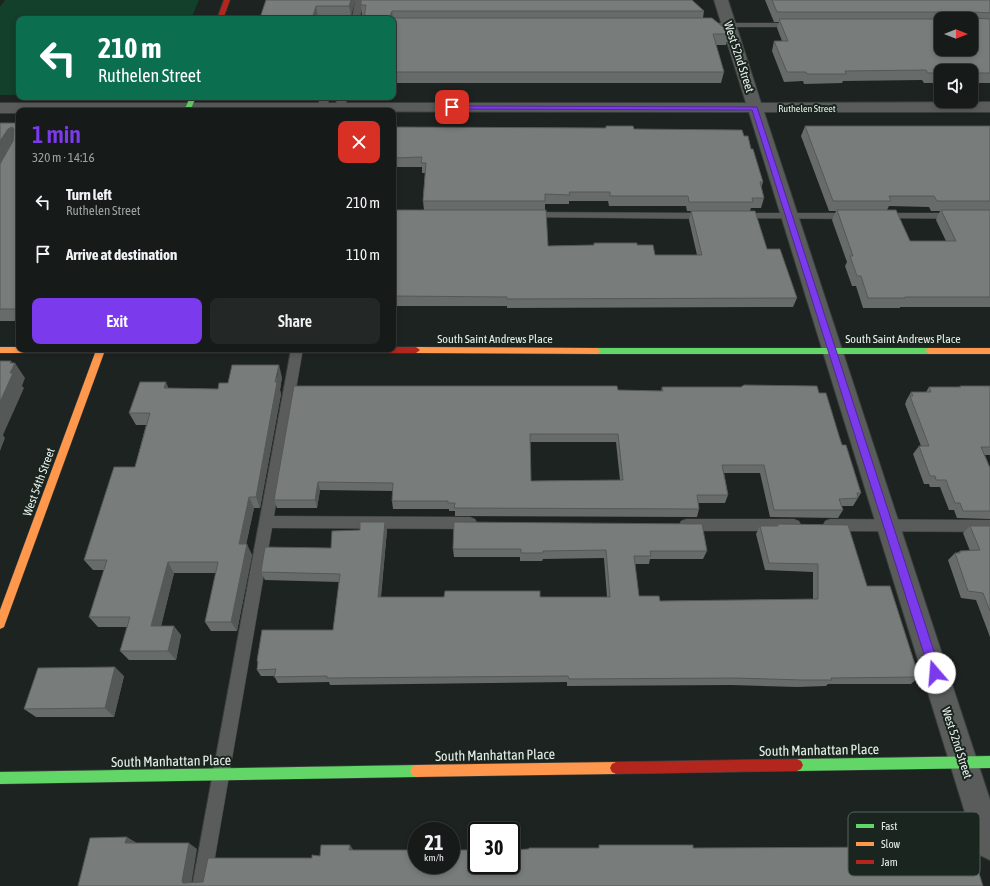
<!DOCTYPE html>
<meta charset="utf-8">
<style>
:root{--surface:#161a18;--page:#232725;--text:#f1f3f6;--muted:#9ea1a2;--line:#353837;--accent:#7c3aed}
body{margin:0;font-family:"Asap Condensed",sans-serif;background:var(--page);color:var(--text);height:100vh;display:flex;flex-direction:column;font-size:15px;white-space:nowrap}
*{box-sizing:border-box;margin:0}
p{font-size:13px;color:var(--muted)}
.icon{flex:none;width:22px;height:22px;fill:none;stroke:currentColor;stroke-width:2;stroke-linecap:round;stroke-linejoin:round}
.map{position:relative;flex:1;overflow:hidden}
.drawer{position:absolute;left:16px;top:108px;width:380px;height:244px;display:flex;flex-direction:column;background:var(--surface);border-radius:8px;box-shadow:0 2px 6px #0003,0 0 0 1px var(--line)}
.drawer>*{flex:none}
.top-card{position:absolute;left:16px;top:16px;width:380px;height:84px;border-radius:8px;box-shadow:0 2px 6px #0003,0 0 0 1px var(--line);background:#0b6e4f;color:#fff;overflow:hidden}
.needle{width:26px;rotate:90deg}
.controls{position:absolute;left:934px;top:12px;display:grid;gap:8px}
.controls a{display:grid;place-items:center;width:44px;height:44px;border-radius:8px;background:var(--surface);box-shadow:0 2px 6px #0003,0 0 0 1px var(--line);font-size:20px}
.speed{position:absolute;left:408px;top:822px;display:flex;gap:8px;font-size:20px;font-weight:700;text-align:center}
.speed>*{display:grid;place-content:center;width:52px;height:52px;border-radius:50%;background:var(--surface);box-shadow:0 2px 6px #0003,0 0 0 1px var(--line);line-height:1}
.speed small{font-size:10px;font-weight:400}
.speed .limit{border:2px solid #111;border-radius:6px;background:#fff;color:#111}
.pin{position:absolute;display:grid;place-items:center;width:34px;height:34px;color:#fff;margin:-17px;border-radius:8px;box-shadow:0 2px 6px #0006}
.me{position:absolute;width:44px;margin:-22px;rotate:342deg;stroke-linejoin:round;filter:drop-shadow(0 0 3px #0008)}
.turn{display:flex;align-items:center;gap:14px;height:84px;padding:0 16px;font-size:18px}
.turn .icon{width:52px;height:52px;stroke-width:2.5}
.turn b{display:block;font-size:28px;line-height:34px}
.round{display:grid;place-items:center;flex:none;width:42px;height:42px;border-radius:8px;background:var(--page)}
.overview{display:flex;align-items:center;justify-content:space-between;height:68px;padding:0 16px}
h1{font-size:24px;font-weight:600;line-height:30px;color:var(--accent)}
.cta{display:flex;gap:8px;margin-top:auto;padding:8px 16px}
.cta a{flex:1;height:46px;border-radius:8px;background:var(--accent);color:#fff;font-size:16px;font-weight:600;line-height:46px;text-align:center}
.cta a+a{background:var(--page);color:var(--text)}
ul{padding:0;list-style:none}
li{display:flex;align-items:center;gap:12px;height:52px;padding:0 16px}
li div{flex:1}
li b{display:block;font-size:15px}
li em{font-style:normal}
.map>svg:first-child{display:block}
</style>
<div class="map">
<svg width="990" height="886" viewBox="0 0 990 886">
<rect width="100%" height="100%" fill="#1d2320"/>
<path fill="#13402a" d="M5 0H199L191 19H19V95H0V7Z"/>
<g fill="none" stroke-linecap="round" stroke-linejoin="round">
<g stroke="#3a3f3c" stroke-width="1">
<path id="lane" d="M355 0H363L360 19H352Z
M716 23H795L799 25 795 27H716Z
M320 97H330L326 109H320L318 107Z
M337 97H347L345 111H335Z
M528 212 708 213 713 216 708 219 524 217 523 215Z
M740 213H852L857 216 852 219 736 218 735 216Z
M882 213H990V219L878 218 877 216Z
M291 349H303L274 516 470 517 475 519 477 523 475 527 470 529 272 528 210 886H192Z
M686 519H794L799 521 801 525 799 529 794 531H686L681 529 679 525 681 521Z
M830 519 990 520V532L830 531 825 529 823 525 825 521Z"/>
</g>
<g stroke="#3a3f3c" stroke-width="2">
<path id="street" d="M714 0H728L761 103 990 102V112H764L990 800V860L980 855 975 845 749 112 19 111V113H0V103H746Z"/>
</g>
<g stroke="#3a3f3c" stroke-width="1">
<path id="fast" d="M190 97H196L190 111H184Z
M597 348H929L933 351 929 354H597L593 351Z
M990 756V768L797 771 793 769 791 765 793 761 797 759Z
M416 765 420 767 422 771 420 775 416 777 0 784V772Z"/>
</g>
<g stroke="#3a3f3c" stroke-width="1">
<path id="slow" d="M0 347H19V349L254 350 250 353H104L5 624 4 627 0 629V610L95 353H0Z
M416 347 597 348 601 351 597 354 416 353 412 350Z
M929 348H990V354H929L925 351Z
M616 762 620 764 622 768 620 772 616 774 416 777 412 775 410 771 412 767 416 765Z"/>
</g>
<g stroke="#3a3f3c" stroke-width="1">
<path id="jam" d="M224 0H230L223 19H217Z
M393 347H416L420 350 416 353H250L246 350 393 349Z
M797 759 801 761 803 765 801 769 797 771 616 774 612 772 610 768 612 764 616 762Z"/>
</g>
<use href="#lane" fill="#5a5c5b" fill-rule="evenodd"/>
<use href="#street" fill="#5a5c5b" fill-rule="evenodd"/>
<use href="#fast" fill="#63d668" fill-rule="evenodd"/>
<use href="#slow" fill="#ff974d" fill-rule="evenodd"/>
<use href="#jam" fill="#b3261e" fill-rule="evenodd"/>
</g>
<path fill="#676c6a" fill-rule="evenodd" d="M266 0H355L351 16 318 17 317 19H262L261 15Z
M765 0H990V83H971V71H941V83H924L922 80 843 81 842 83 804 84 803 81 784 82 772 51 774 41H782L777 28 779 22H774Z
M361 5 704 11 703 18 729 34 726 45H716L724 72 721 83H393V19L362 16Z
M0 123H19V321H0Z
M606 126 634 129 744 136 751 149 763 182 761 188 764 198 761 208H751L750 211 767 249 797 298 793 307 507 308V306H393V210H424L423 201 425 173H422V167H393V127L606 128ZM569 201H608L609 206H686L687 211H691L689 220 697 255H655L637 245 594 243V245L548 246 545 210V204H569Z
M805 126H990V307H900V308H863L856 286H852L845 266 847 262 832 220 836 211H829L801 136ZM889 206 929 207 931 211H940L936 220 946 241H910L887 210Z
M282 377 280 390 281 394 260 508H254L246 544 252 555 237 631H211L205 622 216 573H174L161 626 181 635 176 660H129L120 651 127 627H98L89 617 104 570H93L84 560 135 467 146 425H136L129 413 169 388 218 389 228 383Z
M294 386 661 391 662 387 819 393 840 439 861 493 853 506H841L843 510 838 518 770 517 760 473H724L728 495 725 503H698L699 509 697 517 455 516V511H449V509H393L392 501 393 491 320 490 317 508H277L274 500ZM530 442H616L620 480 531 481Z
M960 386H990V455H985L990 468V519L957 518 954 510H949L940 487H930L929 484H924L913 454 919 446H921L905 404 906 402V401L911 392H926L929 387H959Z
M385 522 387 530 381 597H607L604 558 543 559 542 561H520V557H454L453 549 454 522 707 551 703 559H650L649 564H635L639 596 660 601 813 599V572L765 570 756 534 760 526H776L778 524 867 586 919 677 911 684H828L826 686 797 687 731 685 567 686V682L330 685 329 682 278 683 274 676H261L257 670 258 663 257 661 333 630 339 582 265 580 261 572 331 548 360 530Z
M970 526H990V637L976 600 961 598 948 560 955 553H957L960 551H970L963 533Z
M124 676 114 717H36L24 709Z"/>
<path fill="#545856" d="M351 0H355L351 16 349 6Z
M316 6 318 17 317 19H312Z
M392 11 393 19 390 16Z
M12 127 19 141 0 166V141L8 129Z
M11 361 14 365 15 363 25 378 22 386 24 388 3 435 5 438 0 451V402Z
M279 365 282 377 280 390 281 394 260 508 256 497Z
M166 382 171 394 164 388Z
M318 482 320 490 317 508 315 500Z
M249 497 254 508 244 555 239 544Z
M385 522 387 530 380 604 378 597Z
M247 544 252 555 237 631 231 622Z
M168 562 174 573 159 635 151 626Z
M174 626 181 635 176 660 168 651Z
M115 667 124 676 114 717 105 708Z
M127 837 137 843H125Z
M189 843 197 849 191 886 183 883 182 881Z
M350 845 354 851 349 850Z"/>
<path fill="#787d7b" stroke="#545856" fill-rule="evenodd" d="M266 0H351L349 6H316L312 19H269V18H262L261 15Z
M361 0H692L704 11H392L390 16 392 18H712L728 31 729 34H713L724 72H393V19H364L366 5H361Z
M772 0H990V13L975 12 974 18 990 19V73H971V71H941V73H928L926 70 845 71 846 74H807L806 72H787L774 41H788L779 19H945L946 12H777ZM941 19H971V49H941Z
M0 123H19V309H0V164L13 141 14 129 12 127 8 129 0 141Z
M606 126H633L634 129 742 130 744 136H748L751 149H753L763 182H760L764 198H752L753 202H689L688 196H610V192H569L570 195 545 194V201H423L426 163H421L422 157 393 158V127L606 128Z
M805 126H990V201H937L934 196H889L891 201H833Z
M393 210H546L548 246 594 245V243H637V245H653L655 255H702L691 211H755L767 249H780L797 298 507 299V297L393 296Z
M837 210H896L910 241H956L941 210H990V297H905V298H868L861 276H857L850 256H853Z
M0 361H11L10 363H15L10 373H13L0 402Z
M232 365H279L275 382H277L256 497H249L239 544H247L231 622H205L218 562H168L151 626H174L168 651H120L130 617H89L107 560H84L114 467H135L150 413H129L140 382H166L164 388 218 389 219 383H228Z
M744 385 817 386 819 393H826L840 439 842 445H846L861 493H857L858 498 839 499 843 510H774L764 465H722L728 495H697L699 509 454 508 455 503H448V501H392L393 483 318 482 315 500H274L294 386H617L618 390 663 391 662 387H741ZM530 434H618L623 480 531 481Z
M960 386H990V447H981L990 468V511H963L960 503H955L946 480H936L935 476H930L919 446H929L910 396H913L911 392H931L929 387H961Z
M360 522H385L378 597H444L445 591H540V597H610L606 550 543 551V553H521V549H453L454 522 702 524 707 551H650L651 556H634L639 596H659L660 601 818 599V564L769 563 760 526H778V524L848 525 867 586H890L919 677 831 678 832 680H802L736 678 569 679 568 676 327 678V676L274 677 276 669 257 670 258 661H257L262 630H333L340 574 261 572 265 547 331 548 332 531 360 530Z
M970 526H990V611L983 593 968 591 955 553H960V551L980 550Z
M115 667 105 708 24 709 38 668Z
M127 837 125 843H189L182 881 183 883 203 882 208 858H312V855L320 856 321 845H350L349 850H417V865H451V850H477V865H511V850L529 849V848H599V845H693V848L900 847 901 852H969L972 860H975L983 886H78L90 838Z"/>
<path fill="#7c3aed" stroke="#51269a" d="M450 106 757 107 941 673 939 677 935 678 931 677 930 673 752 110 452 109 449 107Z"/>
<g text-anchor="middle" stroke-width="4" stroke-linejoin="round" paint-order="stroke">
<g font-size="10" fill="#e8efeb" stroke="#1b251f">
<text x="807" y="112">Ruthelen Street</text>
</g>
<g font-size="12" fill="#e8efeb" stroke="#1b251f">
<text transform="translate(739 57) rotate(72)" y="4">West 52nd Street</text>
<text x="495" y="343">South Saint Andrews Place</text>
<text x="903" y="343">South Saint Andrews Place</text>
<text transform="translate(39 482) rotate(-70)" y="4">West 54th Street</text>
<text transform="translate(957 743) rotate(72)" y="4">West 52nd Street</text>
</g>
<g font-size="14" fill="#e8efeb" stroke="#1b251f">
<text transform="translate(819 750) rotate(-1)" y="5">South Manhattan Place</text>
<text transform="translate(495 755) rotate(-1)" y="5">South Manhattan Place</text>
<text transform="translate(171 761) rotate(-1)" y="5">South Manhattan Place</text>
</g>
</g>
<rect x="848" y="812" width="132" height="64" rx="6" fill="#1b251f" stroke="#58625c" stroke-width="1"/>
<rect x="856" y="824" width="18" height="4" fill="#63d668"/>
<rect x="856" y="842" width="18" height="4" fill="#ff974d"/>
<rect x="856" y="860" width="18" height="4" fill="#b3261e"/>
<g font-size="11" fill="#e8efeb">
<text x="881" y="830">Fast</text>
<text x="881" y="848">Slow</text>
<text x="881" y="866">Jam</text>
</g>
</svg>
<div class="controls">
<a><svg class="needle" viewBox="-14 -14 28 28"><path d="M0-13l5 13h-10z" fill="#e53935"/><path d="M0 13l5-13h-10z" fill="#9ea1a2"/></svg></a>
<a><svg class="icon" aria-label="sound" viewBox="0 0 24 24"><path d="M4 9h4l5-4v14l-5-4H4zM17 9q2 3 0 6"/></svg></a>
</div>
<div class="speed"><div>21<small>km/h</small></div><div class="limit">30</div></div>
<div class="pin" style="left:452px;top:107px;background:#d93025"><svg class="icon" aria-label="arrive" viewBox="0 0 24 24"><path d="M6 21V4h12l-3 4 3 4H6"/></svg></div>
<svg class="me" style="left:935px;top:673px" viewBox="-20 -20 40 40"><circle r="19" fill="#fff"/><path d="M0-13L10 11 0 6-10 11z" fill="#7c3aed"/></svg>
<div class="top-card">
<div class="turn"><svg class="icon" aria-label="left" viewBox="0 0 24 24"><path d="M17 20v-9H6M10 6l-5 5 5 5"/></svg><div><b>210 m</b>Ruthelen Street</div></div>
</div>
<section class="drawer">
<div class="overview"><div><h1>1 min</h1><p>320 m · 14:16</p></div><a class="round" style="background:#d93025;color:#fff"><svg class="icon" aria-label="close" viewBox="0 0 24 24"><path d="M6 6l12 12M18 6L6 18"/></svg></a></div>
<ul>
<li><svg class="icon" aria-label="left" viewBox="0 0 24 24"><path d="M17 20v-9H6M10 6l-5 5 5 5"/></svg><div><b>Turn left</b><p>Ruthelen Street</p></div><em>210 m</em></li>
<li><svg class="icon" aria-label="arrive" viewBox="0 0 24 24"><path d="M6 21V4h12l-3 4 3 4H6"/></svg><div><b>Arrive at destination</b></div><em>110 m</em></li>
</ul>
<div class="cta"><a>Exit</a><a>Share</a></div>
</section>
</div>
